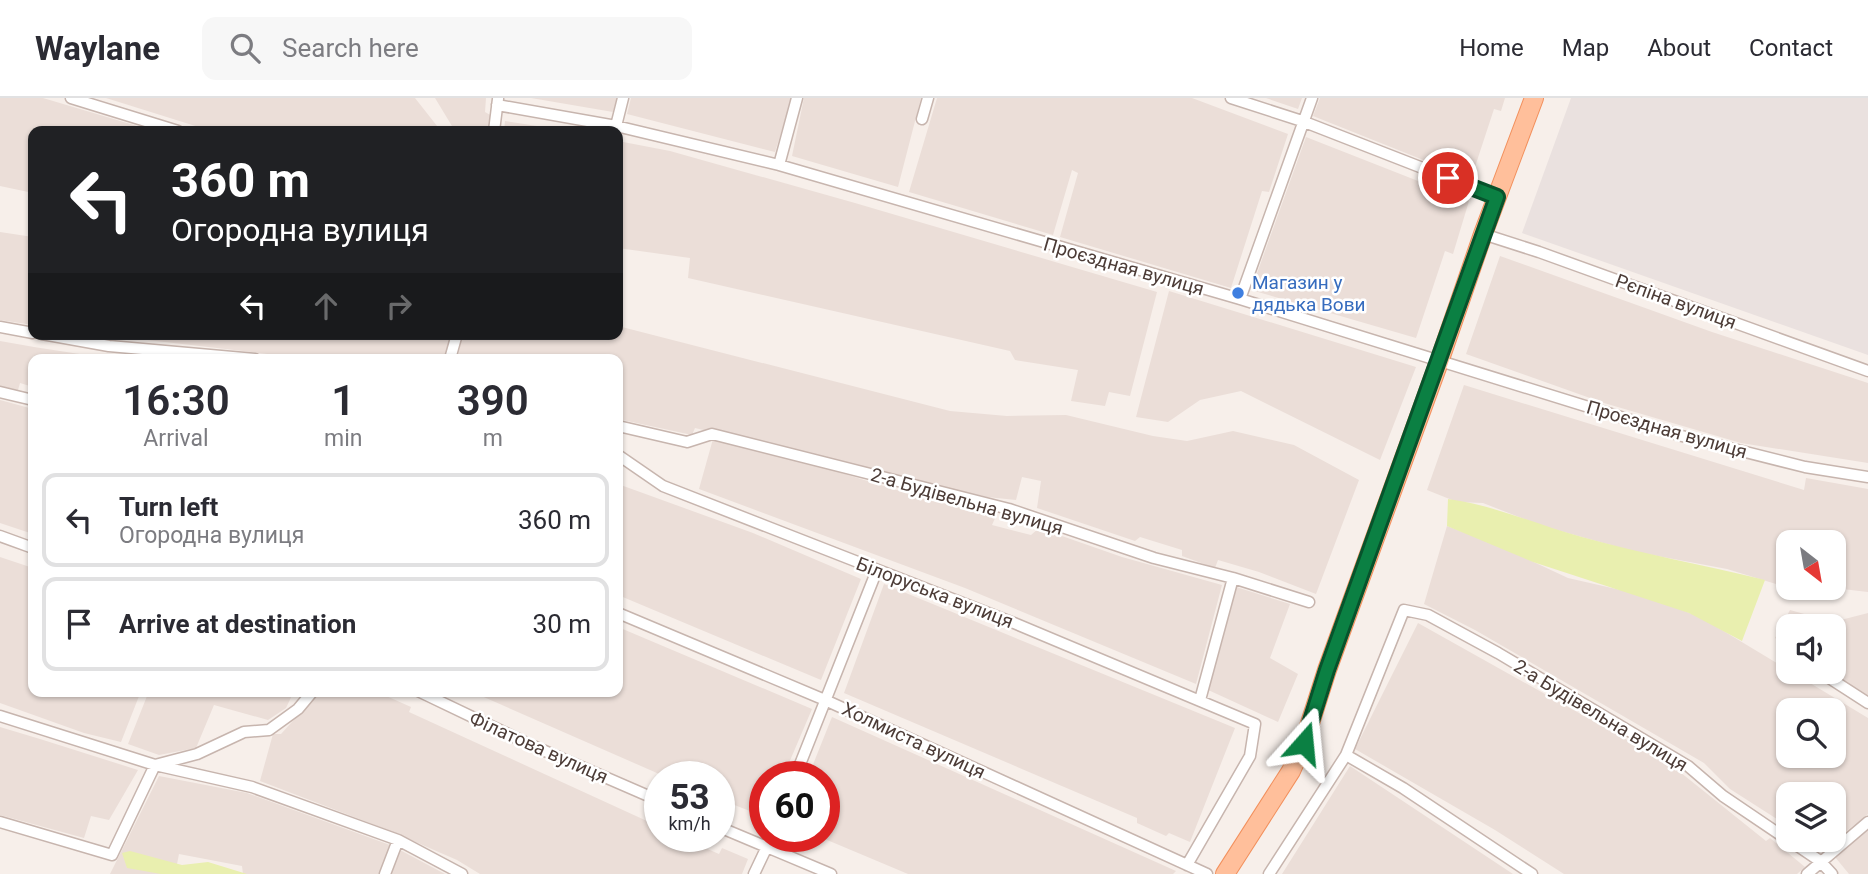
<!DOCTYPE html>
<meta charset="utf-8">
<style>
:root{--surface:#fff;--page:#f7f7f7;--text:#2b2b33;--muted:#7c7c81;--line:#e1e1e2}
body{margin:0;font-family:Roboto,sans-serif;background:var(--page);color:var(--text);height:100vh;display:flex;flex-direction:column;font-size:26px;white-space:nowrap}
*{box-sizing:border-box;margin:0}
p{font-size:23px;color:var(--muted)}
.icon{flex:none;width:38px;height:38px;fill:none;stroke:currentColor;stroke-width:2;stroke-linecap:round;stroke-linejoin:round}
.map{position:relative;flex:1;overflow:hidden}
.details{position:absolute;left:28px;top:256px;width:595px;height:343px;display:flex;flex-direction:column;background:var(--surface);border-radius:14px;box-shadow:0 2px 5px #0004}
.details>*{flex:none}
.hud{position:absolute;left:28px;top:28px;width:595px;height:214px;border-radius:14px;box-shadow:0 2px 5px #0004;background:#202124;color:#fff;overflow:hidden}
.needle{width:46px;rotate:149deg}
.buttons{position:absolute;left:1776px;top:432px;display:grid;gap:14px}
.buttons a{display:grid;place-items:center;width:70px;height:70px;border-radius:14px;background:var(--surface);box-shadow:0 2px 5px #0004;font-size:35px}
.speed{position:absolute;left:644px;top:663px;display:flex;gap:14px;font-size:35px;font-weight:700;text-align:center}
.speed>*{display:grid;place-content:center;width:91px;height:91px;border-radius:50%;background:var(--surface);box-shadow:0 2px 5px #0004;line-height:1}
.speed small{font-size:18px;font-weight:400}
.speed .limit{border:10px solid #d22;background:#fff;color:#111}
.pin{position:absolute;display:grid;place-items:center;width:60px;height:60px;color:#fff;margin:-30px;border:4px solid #fff;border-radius:50%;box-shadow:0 2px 7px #0007}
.me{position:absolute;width:77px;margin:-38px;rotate:18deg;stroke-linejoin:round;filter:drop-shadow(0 0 5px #0008)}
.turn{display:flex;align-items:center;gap:24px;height:147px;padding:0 28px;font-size:32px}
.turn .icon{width:91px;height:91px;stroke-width:2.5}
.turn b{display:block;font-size:49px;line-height:60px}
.lanes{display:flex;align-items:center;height:66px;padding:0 28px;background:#0003;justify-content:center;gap:35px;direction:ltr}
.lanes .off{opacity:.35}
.eta{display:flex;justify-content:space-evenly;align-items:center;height:119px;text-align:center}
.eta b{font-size:42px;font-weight:600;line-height:49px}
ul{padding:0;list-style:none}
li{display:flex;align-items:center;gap:21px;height:94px;margin:0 14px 10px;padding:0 14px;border:4px solid var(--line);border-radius:14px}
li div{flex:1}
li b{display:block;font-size:26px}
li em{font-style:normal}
header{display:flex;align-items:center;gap:42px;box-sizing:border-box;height:98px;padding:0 35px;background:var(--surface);border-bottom:2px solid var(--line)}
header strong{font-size:33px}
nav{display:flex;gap:38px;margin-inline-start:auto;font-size:24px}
.search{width:490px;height:63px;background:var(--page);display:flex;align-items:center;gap:18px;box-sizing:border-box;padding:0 24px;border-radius:14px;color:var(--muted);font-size:26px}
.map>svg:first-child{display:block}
</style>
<header>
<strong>Waylane</strong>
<div class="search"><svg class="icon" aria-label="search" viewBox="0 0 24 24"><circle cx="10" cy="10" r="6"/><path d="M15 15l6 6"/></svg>Search here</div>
<nav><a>Home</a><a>Map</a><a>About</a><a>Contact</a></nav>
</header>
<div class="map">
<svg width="1868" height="776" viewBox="0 0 1868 776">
<rect width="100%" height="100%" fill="#f7efea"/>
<path fill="#ebded8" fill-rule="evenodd" d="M0 0H43L154 33H33V95L0 88Z
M106 0H415L441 33H231L205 31Z
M435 0H486L485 14 492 18 490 33H455Z
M531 0H617L613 14Z
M631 0H792L775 54 627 16Z
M804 0H921L898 89 792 58Z
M937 0H1192L1288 36 1269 94 1262 93 1231 190 1060 139 1078 75 1072 72 1053 137 909 94Z
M1266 0H1302L1298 11Z
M1320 0H1505L1501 13 1494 11 1471 81 1313 18Z
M505 23 569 33H504Z
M1306 39 1469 103 1453 156 1445 153 1416 240 1251 192Z
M618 43 670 53 855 105 1157 194 1130 298 1109 294 1105 308 1071 303 1078 272 1015 262 1010 253 688 180 690 160 618 150Z
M0 134 33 139V227L0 222Z
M1500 158 1712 234 1868 285V365L1741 345 1604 305 1466 256Z
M1169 193 1416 269 1380 362 1241 293 1200 302 1168 324 1136 319Z
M618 228 950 313 1007 318 1066 317 1153 338 1187 343 1233 333 1294 347 1359 382 1316 496 1259 474 1218 462 1215 470 1182 458V452L1140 439 1135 443 1037 410 1041 383 1022 379 1016 402 987 399 695 330 692 337 618 321V261H457L463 236H618Z
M131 236H452L445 261H311L130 240Z
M0 243 34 249 112 261H33V289L20 285 18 292 0 288Z
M1464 287 1804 392 1806 380 1868 391V494L1834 490V444H1788V486L1786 489 1727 471 1636 454 1542 428 1483 405 1457 404 1427 392Z
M0 302 33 311V436L0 425Z
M713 341 809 365 926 401 996 418 992 427 1031 437 1039 430 1122 459 1222 487 1196 586 965 490 699 391Z
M618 386 753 435 861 481 821 582 618 497Z
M1447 428 1493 445 1568 480 1647 498 1702 520 1868 620V716L1824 751 1810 742H1834V696H1788V728L1730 691 1704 665 1475 532 1424 506ZM1788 612H1834V658H1788Z
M0 459 33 470V593H141L121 644 84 635 0 605Z
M884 486 1235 630 1190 744 1169 735 1166 738 1137 725V720L844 595Z
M1236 489 1290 506 1270 560 1298 576 1278 624 1206 591 1222 544Z
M1790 512 1833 524 1868 515V600L1828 574H1834V528H1788V549L1775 540Z
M1418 525 1670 666 1766 743 1770 740 1805 769 1797 776H1564L1495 732 1355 651Z
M618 529 812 611 783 679H765V719L719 701V679H666L470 593H618Z
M149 593H294L286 610 268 622 214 607 196 650 159 657 128 646Z
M320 593H375L411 609 409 614 660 729V738L680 739 719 756 722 750 748 761 742 776H480L457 762 388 732 260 683 273 636H281Z
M832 619 1176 773 1173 776H908L820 739 824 738V679H808Z
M0 629 40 641 138 672 109 722 91 718 84 740 0 717Z
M1350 668 1513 776H1282Z
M159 678 247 695 390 747 379 776H243L242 768 179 756 175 776H110Z
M1868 731V776H1849L1835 759Z
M400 752 445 776H391Z"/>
<path fill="#eae1df" d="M1571 0H1868V257L1522 135Z"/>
<path fill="#e9efaf" d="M1448 401C1494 407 1537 427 1582 439 1642 456 1704 467 1765 482L1742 543 1689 515 1533 464 1447 428Z
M130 753 182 767 208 764 247 776H161L127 770 122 755Z"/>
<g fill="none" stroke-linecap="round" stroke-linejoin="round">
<g stroke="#c7b5ae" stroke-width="13">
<path id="minor" d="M71 0 178 33
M1231 0 1302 23 1497 99
M497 7 616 28 779 67 1240 201 1682 338 1805 369 1868 379
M922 21 928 0
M616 28 623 0
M494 33 498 1
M779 67 797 0
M1483 136 1539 154 1868 273
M1240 201 1312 0
M0 229 33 235
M42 236 109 248 255 261
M450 261 457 236
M0 294 33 302
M618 328 687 344 712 336 1009 411 1154 460 1233 480 1200 602
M618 357 663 388 1014 525 1255 626 1250 658 1187 767
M0 438 33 450
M1233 480 1309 504
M618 515 825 602 1207 776
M1786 552 1788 553
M1820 574 1868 605
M418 593 531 647 660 703
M0 618 155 667 252 689 398 742 462 776
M1346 657 1403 690 1532 776
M795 679 877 472
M0 724 112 757 155 667 197 656 244 634 269 632 298 611 313 593
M719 729 831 776
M1789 742 1820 763 1832 776
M385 776 398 742
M754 776 772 738
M1269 776 1346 657 1404 512 1428 517 1498 555 1688 668 1723 698 1788 742
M1807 776 1868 724"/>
</g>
<g stroke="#f2905d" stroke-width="20">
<path id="primary" d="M1225 776 1291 673 1304 644 1327 572 1439 264 1483 136 1534 0"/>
</g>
<use href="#minor" stroke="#fff" stroke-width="10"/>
<use href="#primary" stroke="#ffbf9b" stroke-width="18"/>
</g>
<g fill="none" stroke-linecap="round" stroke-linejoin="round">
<g stroke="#07532c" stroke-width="18">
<path id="route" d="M1304 645 1327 572 1497 99 1448 80"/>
</g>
<use href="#route" stroke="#0b8043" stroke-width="12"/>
</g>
<circle fill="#3f7fe0" stroke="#fff" stroke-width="2.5" cx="1238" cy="195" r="7"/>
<g text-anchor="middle" stroke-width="5" stroke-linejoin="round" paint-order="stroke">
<g font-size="19" fill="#4c3c37" stroke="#fff">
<text transform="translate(1124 168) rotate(16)" y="7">Проєздная вулиця</text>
<text transform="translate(1676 203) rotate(20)" y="7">Рєпіна вулиця</text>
<text transform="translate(1667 331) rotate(16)" y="7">Проєздная вулиця</text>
<text transform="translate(967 403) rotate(16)" y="7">2-а Будівельна вулиця</text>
<text transform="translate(935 494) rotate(21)" y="7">Білоруська вулиця</text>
<text transform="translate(1601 617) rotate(31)" y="7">2-а Будівельна вулиця</text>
<text transform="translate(914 642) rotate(25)" y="7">Холмиста вулиця</text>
<text transform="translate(539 649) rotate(24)" y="7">Філатова вулиця</text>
</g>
<g font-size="19" fill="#366cbe" stroke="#fff" text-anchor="start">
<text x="1252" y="191">Магазин у<tspan x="1252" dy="22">дядька Вови</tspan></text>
</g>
</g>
</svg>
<div class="buttons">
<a><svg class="needle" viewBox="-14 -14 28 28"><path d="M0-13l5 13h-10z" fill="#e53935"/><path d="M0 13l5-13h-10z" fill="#7c7c81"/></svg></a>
<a><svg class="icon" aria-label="sound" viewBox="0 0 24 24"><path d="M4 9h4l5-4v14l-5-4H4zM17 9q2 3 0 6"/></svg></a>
<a><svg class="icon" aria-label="search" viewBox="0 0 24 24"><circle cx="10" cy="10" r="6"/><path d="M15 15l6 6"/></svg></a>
<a><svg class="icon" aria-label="layers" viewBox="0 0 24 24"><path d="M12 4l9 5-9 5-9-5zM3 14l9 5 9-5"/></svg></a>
</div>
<div class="speed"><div>53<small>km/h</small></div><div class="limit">60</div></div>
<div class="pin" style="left:1448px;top:80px;background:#d93025"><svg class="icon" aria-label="arrive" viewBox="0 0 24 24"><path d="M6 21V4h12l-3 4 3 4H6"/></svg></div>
<svg class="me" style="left:1304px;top:645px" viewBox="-20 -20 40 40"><path d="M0-17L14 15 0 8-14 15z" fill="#0b8043" stroke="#fff" stroke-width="4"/></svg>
<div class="hud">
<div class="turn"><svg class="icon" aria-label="left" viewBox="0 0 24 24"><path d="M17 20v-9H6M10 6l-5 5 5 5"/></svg><div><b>360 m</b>Огородна вулиця</div></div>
<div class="lanes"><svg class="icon" aria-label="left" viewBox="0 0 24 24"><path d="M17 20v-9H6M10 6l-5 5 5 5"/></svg><svg class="icon off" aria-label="ahead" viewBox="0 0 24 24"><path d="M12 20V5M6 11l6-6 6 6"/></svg><svg class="icon off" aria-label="right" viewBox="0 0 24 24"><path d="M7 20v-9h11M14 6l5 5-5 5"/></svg></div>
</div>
<section class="details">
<div class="eta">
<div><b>16:30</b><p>Arrival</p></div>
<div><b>1</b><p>min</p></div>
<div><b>390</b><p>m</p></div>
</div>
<ul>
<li><svg class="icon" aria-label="left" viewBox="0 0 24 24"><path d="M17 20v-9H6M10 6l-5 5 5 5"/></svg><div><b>Turn left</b><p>Огородна вулиця</p></div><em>360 m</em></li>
<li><svg class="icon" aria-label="arrive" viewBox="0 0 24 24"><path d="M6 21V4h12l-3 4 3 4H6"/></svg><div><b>Arrive at destination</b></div><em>30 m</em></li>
</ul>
</section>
</div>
